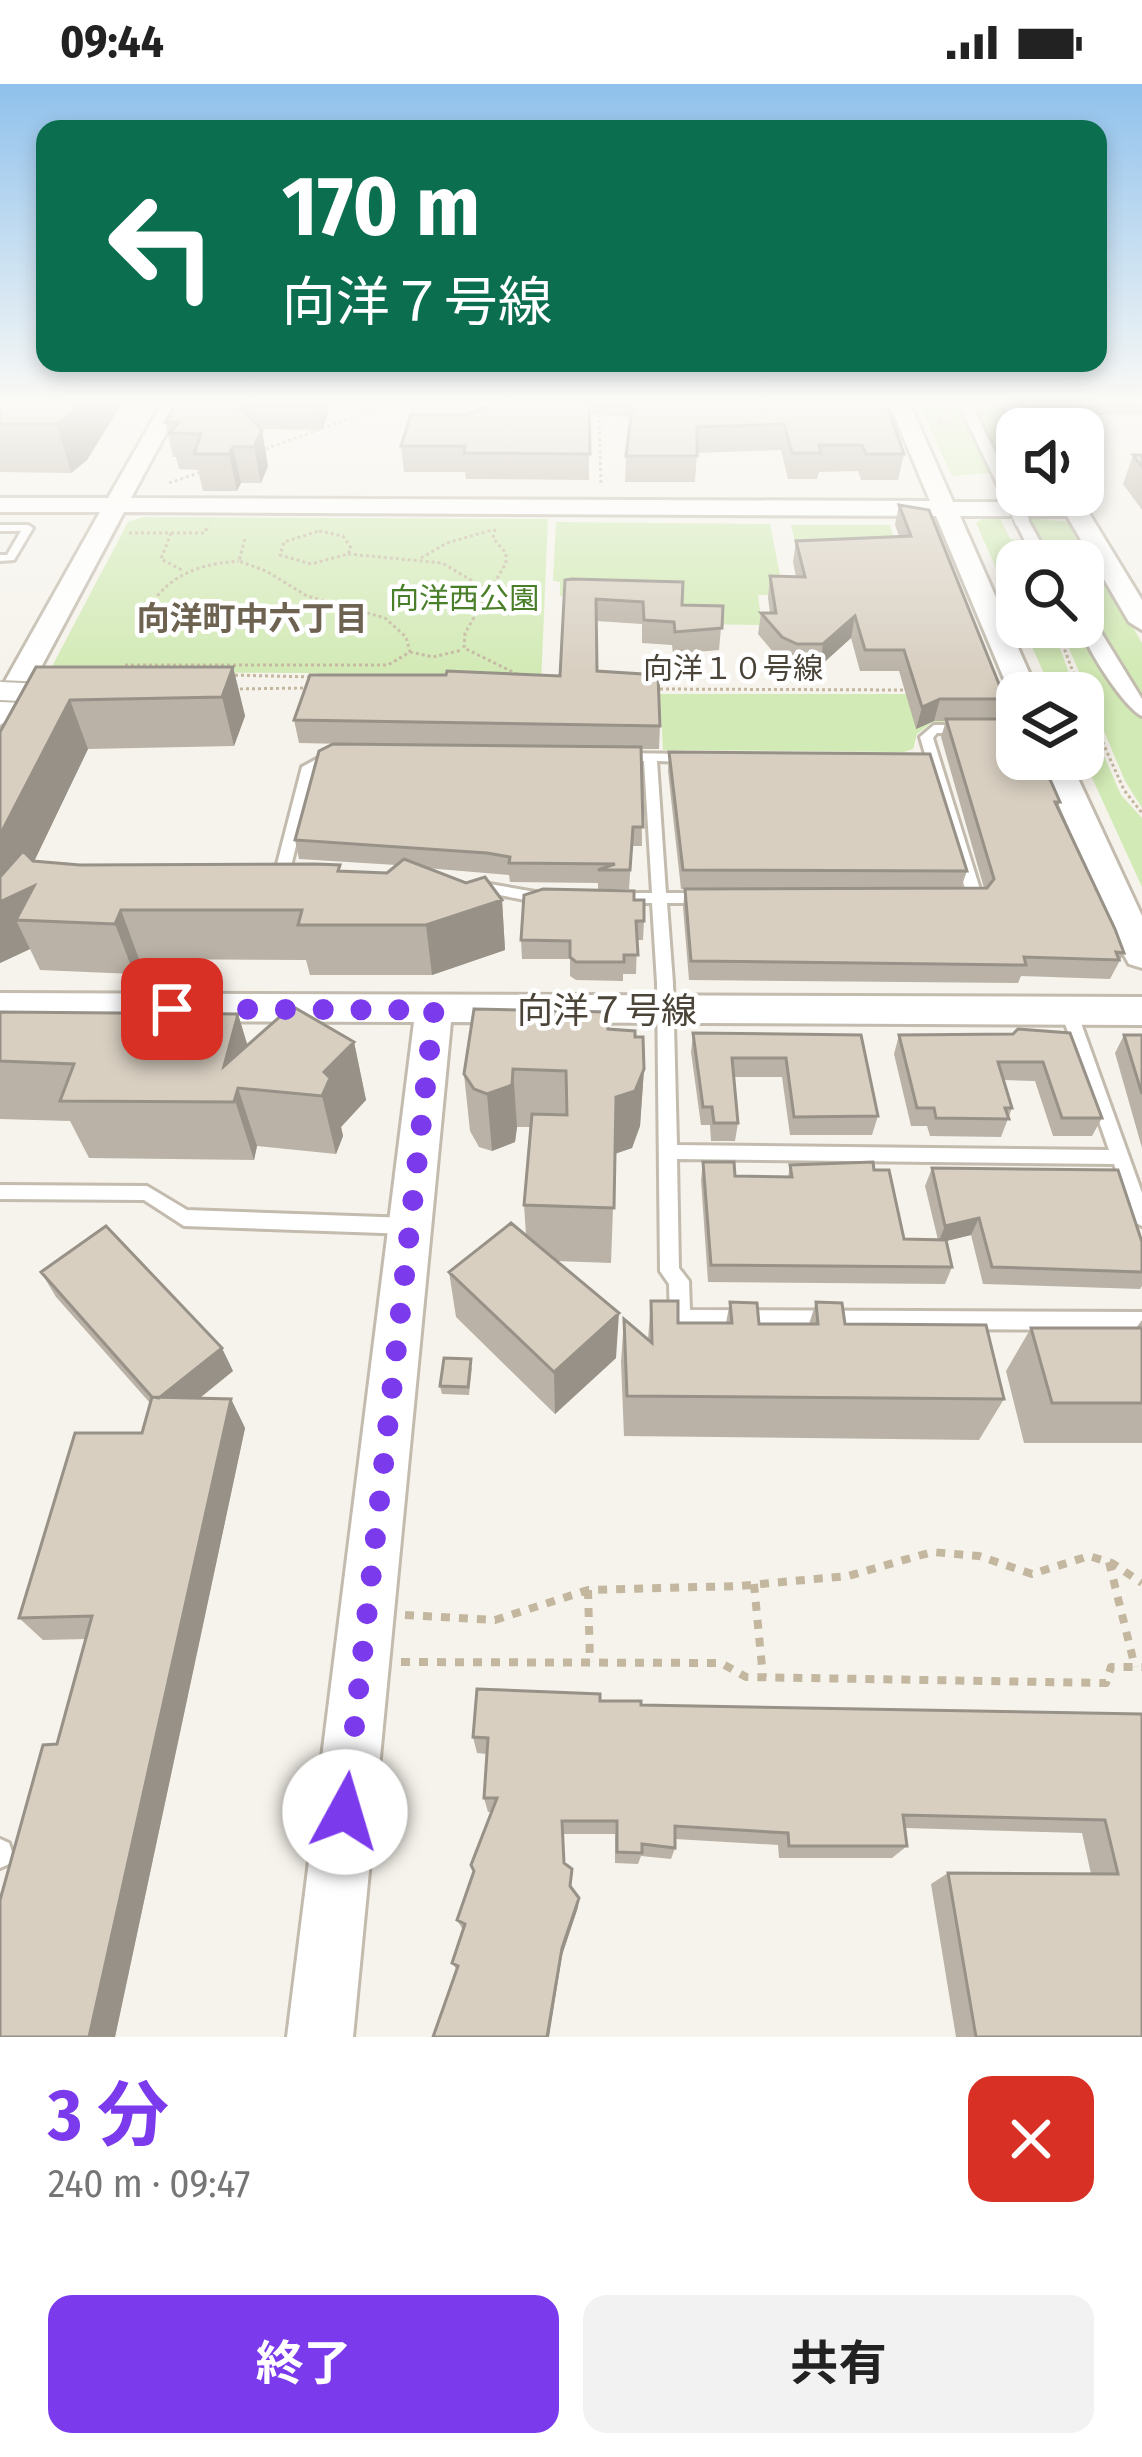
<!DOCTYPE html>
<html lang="ja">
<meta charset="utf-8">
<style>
:root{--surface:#fff;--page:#f2f2f2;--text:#222;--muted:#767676;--accent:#7c3aed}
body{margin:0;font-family:"Fira Sans Condensed","Noto Sans JP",sans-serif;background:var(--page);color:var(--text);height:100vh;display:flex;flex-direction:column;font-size:45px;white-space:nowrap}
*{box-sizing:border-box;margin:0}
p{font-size:39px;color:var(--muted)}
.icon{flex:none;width:66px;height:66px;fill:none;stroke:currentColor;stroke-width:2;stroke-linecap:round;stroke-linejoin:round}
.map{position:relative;height:1953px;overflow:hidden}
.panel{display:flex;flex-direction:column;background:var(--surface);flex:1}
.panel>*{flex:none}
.hud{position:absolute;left:36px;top:36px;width:1071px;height:252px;border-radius:24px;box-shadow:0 6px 18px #0003;background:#0b6e4f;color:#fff;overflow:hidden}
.buttons{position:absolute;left:996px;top:324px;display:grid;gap:24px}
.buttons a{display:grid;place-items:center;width:108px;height:108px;border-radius:24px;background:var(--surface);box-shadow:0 6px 18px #0003;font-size:60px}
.pin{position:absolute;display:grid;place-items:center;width:102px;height:102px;color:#fff;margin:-51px;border-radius:24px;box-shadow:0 6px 18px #0006}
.me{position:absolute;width:132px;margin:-66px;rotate:6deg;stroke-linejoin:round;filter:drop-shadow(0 0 9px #0008)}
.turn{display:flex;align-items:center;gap:42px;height:252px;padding:0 48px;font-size:54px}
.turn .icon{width:156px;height:156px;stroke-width:2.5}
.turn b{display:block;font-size:84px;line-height:102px}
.round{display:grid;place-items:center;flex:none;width:126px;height:126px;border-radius:24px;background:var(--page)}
.summary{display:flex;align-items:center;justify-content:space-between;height:204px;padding:0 48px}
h1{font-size:72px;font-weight:700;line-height:90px;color:var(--accent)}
.action{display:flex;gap:24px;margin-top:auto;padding:24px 48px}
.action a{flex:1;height:138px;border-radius:24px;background:var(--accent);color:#fff;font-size:48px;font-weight:700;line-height:138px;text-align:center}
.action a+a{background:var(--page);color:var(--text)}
.status{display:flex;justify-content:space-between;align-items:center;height:84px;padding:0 60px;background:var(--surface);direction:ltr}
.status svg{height:33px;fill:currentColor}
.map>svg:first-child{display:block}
</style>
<div class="status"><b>09:44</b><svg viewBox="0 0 49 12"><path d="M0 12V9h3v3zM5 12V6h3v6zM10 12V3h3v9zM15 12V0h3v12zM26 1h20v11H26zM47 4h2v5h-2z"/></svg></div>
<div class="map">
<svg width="1142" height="1953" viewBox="0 0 1142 1953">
<rect width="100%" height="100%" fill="#f6f3ec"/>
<path fill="#d2eab5" d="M917 316H937L946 328 939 338 949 333 940 316H958L991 389 952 392Z
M967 316H1001L1017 345V411H1052L1045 416 1017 415Z
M143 433 548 435 541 601 317 595 318 589 49 588 128 438Z
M984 434H1000L1010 455 1027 456 1039 477H1017V513H1009L976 439Z
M1027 434 1072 438 1142 559V616L1083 521V477H1049Z
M556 438 770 440 784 511H758L762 541 685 540 681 513 560 512V498L553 497Z
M791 441H890L897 463 797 468Z
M1023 543H1052L1075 605H1051Z
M1060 543H1083L1142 636V724L1125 697Z
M660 610H1001L1013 638 931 639 917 650 913 665 904 668 663 666Z
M1083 623 1121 711 1142 734V803L1083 674Z"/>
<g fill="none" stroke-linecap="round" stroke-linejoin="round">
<g stroke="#c2bbae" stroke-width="6">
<path id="service" d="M0 441H28L33 444 14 476 0 477V471H7L21 447H0Z
M934 641H961L967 645 961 649H937L933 654 983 815 976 820 964 818 962 815 967 811 920 653Z
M333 666 338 667V673L315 685 291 782 304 793 302 796H292L276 784 302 683Z
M623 669 687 670 693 674 687 678 657 677 666 809H703L710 814 703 819H667L673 899 677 1061 1109 1066 1061 928 1069 922 1077 928 1142 1109V1142L1136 1139 1133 1134 1114 1080 677 1075 679 1184 689 1197 690 1226 1142 1228V1246L680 1244 673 1241 670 1235 669 1200 660 1187 657 899 652 819H615L608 814 615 809H652L644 677 618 676V670Z
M478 798 541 809 548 814 541 819 473 806 471 803 473 800Z
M0 1101 147 1102 187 1126 410 1134 417 1136 419 1142 417 1148 410 1150 184 1142 144 1116 0 1115Z
M0 1755 9 1759 13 1771 9 1780 0 1784Z"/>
</g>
<g stroke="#c2bbae" stroke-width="6">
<path id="pedestrian" d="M957 316H969L1016 410 1014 413 1002 410Z
M1017 434H1027L1051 477H1035L1015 437Z
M1083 527 1091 532 1142 615V632C1125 624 1086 565 1082 545 1081 539 1083 533 1083 527Z"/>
</g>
<g stroke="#c2bbae" stroke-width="6">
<path id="tertiary" d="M164 316H184L131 414 930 417 888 316H908L953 418H1058L1054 411H1078L1142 516V546L1129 538 1067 432H960L1038 609H1017V616L1010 609 936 432 124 428 15 632 0 641V606L100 428H0V414H108Z
M1000 316H1020L1038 345 1017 346Z
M1039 675H1069L1142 832V884L1129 880 1124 871Z
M0 909 1142 913V941L451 938 353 1953H287L414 938 0 937Z"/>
</g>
<path stroke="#c4b79f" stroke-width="3" stroke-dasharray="3 3" stroke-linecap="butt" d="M939 316 948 326 941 337
M599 330 601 402
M932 337 956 341
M260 367 400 316
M169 399 204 387
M495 445 493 454 506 469V479L465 549 464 564 519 591
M319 447 343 452 351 464 348 470 311 480 280 471 284 458Z
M129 449H205L208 441
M171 449 161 475 182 486
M348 470 442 479 488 506
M421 474 447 459 492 446
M138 542C161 496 188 481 239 477
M1056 543 1081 609
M410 568 433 573 462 566
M125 581H388L410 568 406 553 385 534 307 512 266 487 239 477 245 455
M229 591 312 593
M234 605 306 604
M654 605 906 606
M1050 607 1081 608
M1083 614 1124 706 1142 729"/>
<path stroke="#c4b79f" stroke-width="8" stroke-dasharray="9 9" stroke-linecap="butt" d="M1109 1478 1135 1583
M754 1500 763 1593
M588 1506 590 1578
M405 1531 495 1536 588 1506 739 1502 848 1492 932 1468 979 1472 1032 1490 1089 1472 1112 1479 1142 1499
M401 1578 721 1579 746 1593 1106 1599 1111 1583H1142"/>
<use href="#service" fill="#fff" fill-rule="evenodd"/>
<use href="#pedestrian" fill="#fff" fill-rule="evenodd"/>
<use href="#tertiary" fill="#fff" fill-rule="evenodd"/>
<g stroke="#c2bbae" stroke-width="16" stroke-linecap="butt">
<path id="pedestrian-bridge-far1" d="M1009 410 1022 437"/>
</g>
<g stroke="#c2bbae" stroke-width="22" stroke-linecap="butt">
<path id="pedestrian-bridge" d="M0 607 45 609 48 603"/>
</g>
<use href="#pedestrian-bridge-far1" stroke="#fff" stroke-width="14"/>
<use href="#pedestrian-bridge" stroke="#fff" stroke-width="18"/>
</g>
<path fill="#bab2a6" d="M0 316H124L87 376 71 389 0 388Z
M178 316H332L322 346 260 345 268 382 261 399H241L237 407H203L198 386 179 385 176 373H173L165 338Z
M489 316H885L904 370 898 396H861L858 387 819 388 817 395H788L781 366 697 369 695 398H625L626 372 631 333 589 330V396L466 395 465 388H404L401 362 489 322Z
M1034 316H1142V331L1043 330Z
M1133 371H1142V426L1123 400Z
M899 421 1005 615 999 635 1060 718 1058 723 1124 869 1110 895 1021 892 1018 899 689 896 683 823 685 805H697H681L668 687 669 668 967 787 961 804H984L941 653 946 637H934L916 645 899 587H860L851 554 820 582 794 581 779 575 758 550 761 529H770L768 514 770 492 796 493 793 478 796 457 899 452 895 441Z
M565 496 682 521 723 522 719 566 673 570 672 561 642 559V540L596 537 597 587 660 642 659 665H641L642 762H632L629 805H598V799L510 798 509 791 426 784 502 816 505 866 432 891H310L306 876 139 875 134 890 40 886 30 865 0 879 36 583H233L245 632 234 662 88 665 34 777 80 781 387 789 396 781 299 775 295 756 344 660 299 659 294 636 560 592Z
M634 816 644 837 643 856H637L636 890H623V897L576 896 570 892V875H522L521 856Z
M0 928 238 930 247 962 354 958 366 1016 341 1043 343 1052 336 1070 257 1062 254 1076 89 1074 70 1037 0 1035Z
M608 945 635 953 644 985 640 1042 632 1064 615 1070 611 1179 556 1177 616 1274 555 1330 456 1233 449 1188 526 1151 524 1121 531 1043H517L515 1058 492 1067 479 1063 470 1047 464 990Z
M693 949 861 951 878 1032 872 1051H790L782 993H733L738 1039 735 1057H711L710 1041H701L691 968Z
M1013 950 1102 1034 1092 1052H1053L1035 997 1004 996 1012 1024 1001 1053 930 1052 927 1042H911L894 970 899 951Z
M1124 951H1142V1064L1115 969Z
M703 1078 735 1092 788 1093 790 1081 874 1086 904 1155 938 1156 925 1102 932 1084 1142 1158V1202L1140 1205 983 1200 971 1151 946 1157 952 1183 945 1200 708 1198 701 1096Z
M41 1188 233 1287 199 1315H231L245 1344 115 1953H0L57 1660 86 1555 43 1556 19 1534 142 1349 150 1319 56 1213Z
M651 1217 678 1239H726L730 1218 759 1240H809L816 1218 845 1240 1004 1315 979 1356 624 1352 621 1278 624 1235 648 1255Z
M1142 1236V1359H1024L1006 1287 1031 1244H1136Z
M472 1283 469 1311 442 1310 440 1302Z
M600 1617 641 1621 1142 1630V1953H956L931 1800 948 1789 1091 1790 1082 1749 905 1744 907 1762 892 1774H779L778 1761 675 1755V1764L671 1775 641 1772 638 1780 615 1779V1750H563L564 1779 578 1823 562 1871 457 1886 452 1879 463 1846 457 1836 474 1788 471 1781 492 1728H488L484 1714 487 1670 477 1669 473 1653Z"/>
<path fill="#979187" d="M81 316H124L87 376 71 389 57 340Z
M318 316H332L322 346Z
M262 346 268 382 261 399 254 363Z
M233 363 241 399 237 407 229 370Z
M855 532 851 554 820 582 823 560Z
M233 583 245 632 234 662 222 613Z
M940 615 934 637 916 645 922 623Z
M70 616 88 665 19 809 34 802 16 836 30 865 0 879V751Z
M502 816 505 866 432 891 426 841Z
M121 826 139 875 134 890 115 840Z
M238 930 256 989 238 1004 257 1062 254 1076 224 982Z
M354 958 366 1016 341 1043 343 1052 336 1070 322 1012 324 988Z
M513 985 517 1043 515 1058 492 1067 487 1010Z
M644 985 640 1042 632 1064 614 1070 616 1013Z
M979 1134 971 1151 938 1159 945 1142Z
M619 1229 616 1274 555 1330 554 1288Z
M222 1264 233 1287 168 1339 155 1317Z
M231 1315 245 1344 115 1953H89Z
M579 1814 578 1823 562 1871 549 1953H547L562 1864Z"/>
<path fill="#d8cfc1" stroke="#979187" stroke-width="3" d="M0 316H81L73 328 57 340H0Z
M178 316H233L262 346 254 363H233L229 370H194L201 350 170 349 178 338H165Z
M489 316H589L590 370 464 369 465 362H401L411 330 466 331 489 322Z
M633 316H885L904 370H866L862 361H819L821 369H792L784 340 697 343V372H626Z
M1133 371H1142V383Z
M899 421 929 426 1005 615H940L922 623 904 566H865L855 532 823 560H797L782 553 761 529H776L770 492 805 493 796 457 911 452Z
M572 495 683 498 682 521 723 522 722 544 675 548 674 538 644 536 643 518 596 515 597 587 658 591 660 642 294 636 310 591H446L447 587 560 592 565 496Z
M36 583H233L222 613 70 616 0 751V648Z
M946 635H1011L1012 640H1017V675H1041L1060 718H1055L1115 845 1124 869 1116 868 1119 876 1024 873 1026 881 691 877 685 805 987 804 994 795Z
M333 660 641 663 643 743H633L630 786H598L615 780 509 779 510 773 487 769 295 756 319 667Z
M669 668 930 670 967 787 683 786Z
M23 767 33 777 80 781 315 780 340 781 338 787 387 789 404 775 466 799 485 793 502 816 426 841H298L302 826H121L115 840 16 836 34 802 0 818V793Z
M543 805 634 807V816H644V837H636L638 871H624V878H576L570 873V857L521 856 524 811Z
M292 922 354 958 324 988 330 994 322 1012 238 1004 234 1018 60 1017 74 980 0 977V928L238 930 224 982Z
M474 925 608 928V945L635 947V953H643L644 985 635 1007 616 1013 614 1124 524 1121 532 1030 567 1031 566 987 513 985 512 1001 487 1010 474 1005 464 990Z
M1018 945 1070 949 1102 1034H1062L1043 978H998L1012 1024H1005L1009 1035 936 1034 934 1024H917L899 951 1013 950Z
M693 949 861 951 878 1032 794 1033 786 974H732L738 1039H714L712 1023H703Z
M1124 951H1142V1010Z
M703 1078H734L735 1092 792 1093 790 1081 873 1078 874 1086H889L904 1155 946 1156 952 1183 711 1181Z
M932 1084 1118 1086 1142 1158V1188L992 1183 979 1134 945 1142Z
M511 1139 619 1229 554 1288 449 1188Z
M106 1142 222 1264 159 1314 152 1313 41 1188Z
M651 1217H678V1239H732L730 1218 757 1219 759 1240H818L816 1218 842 1219 845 1240 986 1241 1004 1315 627 1312 624 1235 652 1259Z
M1031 1244H1142V1319H1052Z
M444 1274 471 1275 468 1303 440 1302Z
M152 1313 231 1315 89 1953H0V1816L43 1661 57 1660 92 1532 19 1534 75 1349H142Z
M477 1605 600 1610V1617H641V1621L1142 1630V1953H976L948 1789 1118 1790 1105 1736 903 1731 907 1762H789L788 1749 675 1742V1764L642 1760V1769L617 1768V1737H562L564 1779 572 1785 570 1802 579 1814 562 1864 547 1953H433L458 1882 452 1879 465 1840 457 1836 474 1787 471 1781 497 1714H484L488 1654 473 1653Z"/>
<linearGradient id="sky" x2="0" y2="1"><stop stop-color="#8fc1ec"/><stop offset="0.54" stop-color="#fbfaf6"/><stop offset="1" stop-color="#fbfaf6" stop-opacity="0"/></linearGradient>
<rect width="1142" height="590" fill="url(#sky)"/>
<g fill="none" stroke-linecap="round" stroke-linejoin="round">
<path stroke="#7c3aed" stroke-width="21" stroke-dasharray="0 37.8" d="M172 925 434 926 345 1728"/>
</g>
<g text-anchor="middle" stroke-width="9" stroke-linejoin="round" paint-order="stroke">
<g font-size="30" fill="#4a7f2a" stroke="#fff">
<text x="464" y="525">向洋西公園</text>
</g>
<g font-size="30" fill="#4b4439" stroke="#fff">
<text x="733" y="595">向洋１０号線</text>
</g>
<g font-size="33" font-weight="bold" fill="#6e6250" stroke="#fff">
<text x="252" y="546">向洋町中六丁目</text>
</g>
<g font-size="36" fill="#4b4439" stroke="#fff">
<text x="607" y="939">向洋７号線</text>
</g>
</g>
</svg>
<div class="buttons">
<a><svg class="icon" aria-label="sound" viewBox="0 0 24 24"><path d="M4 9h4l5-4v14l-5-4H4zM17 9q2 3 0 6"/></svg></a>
<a><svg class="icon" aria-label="search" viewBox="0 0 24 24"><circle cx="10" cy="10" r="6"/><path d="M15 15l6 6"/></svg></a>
<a><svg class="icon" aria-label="layers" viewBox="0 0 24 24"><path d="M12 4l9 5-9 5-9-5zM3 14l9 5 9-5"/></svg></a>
</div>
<div class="pin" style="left:172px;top:925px;background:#d93025"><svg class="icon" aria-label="arrive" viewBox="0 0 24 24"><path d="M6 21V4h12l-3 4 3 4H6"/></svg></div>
<svg class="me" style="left:345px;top:1728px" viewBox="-20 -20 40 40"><circle r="19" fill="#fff"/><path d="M0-13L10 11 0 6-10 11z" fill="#7c3aed"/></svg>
<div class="hud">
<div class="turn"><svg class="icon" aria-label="left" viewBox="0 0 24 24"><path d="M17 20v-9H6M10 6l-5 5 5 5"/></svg><div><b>170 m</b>向洋７号線</div></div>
</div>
</div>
<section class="panel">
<div class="summary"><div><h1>3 分</h1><p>240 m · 09:47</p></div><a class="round" style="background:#d93025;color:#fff"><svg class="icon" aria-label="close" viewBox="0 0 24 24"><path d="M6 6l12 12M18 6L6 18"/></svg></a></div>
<div class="action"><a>終了</a><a>共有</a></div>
</section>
